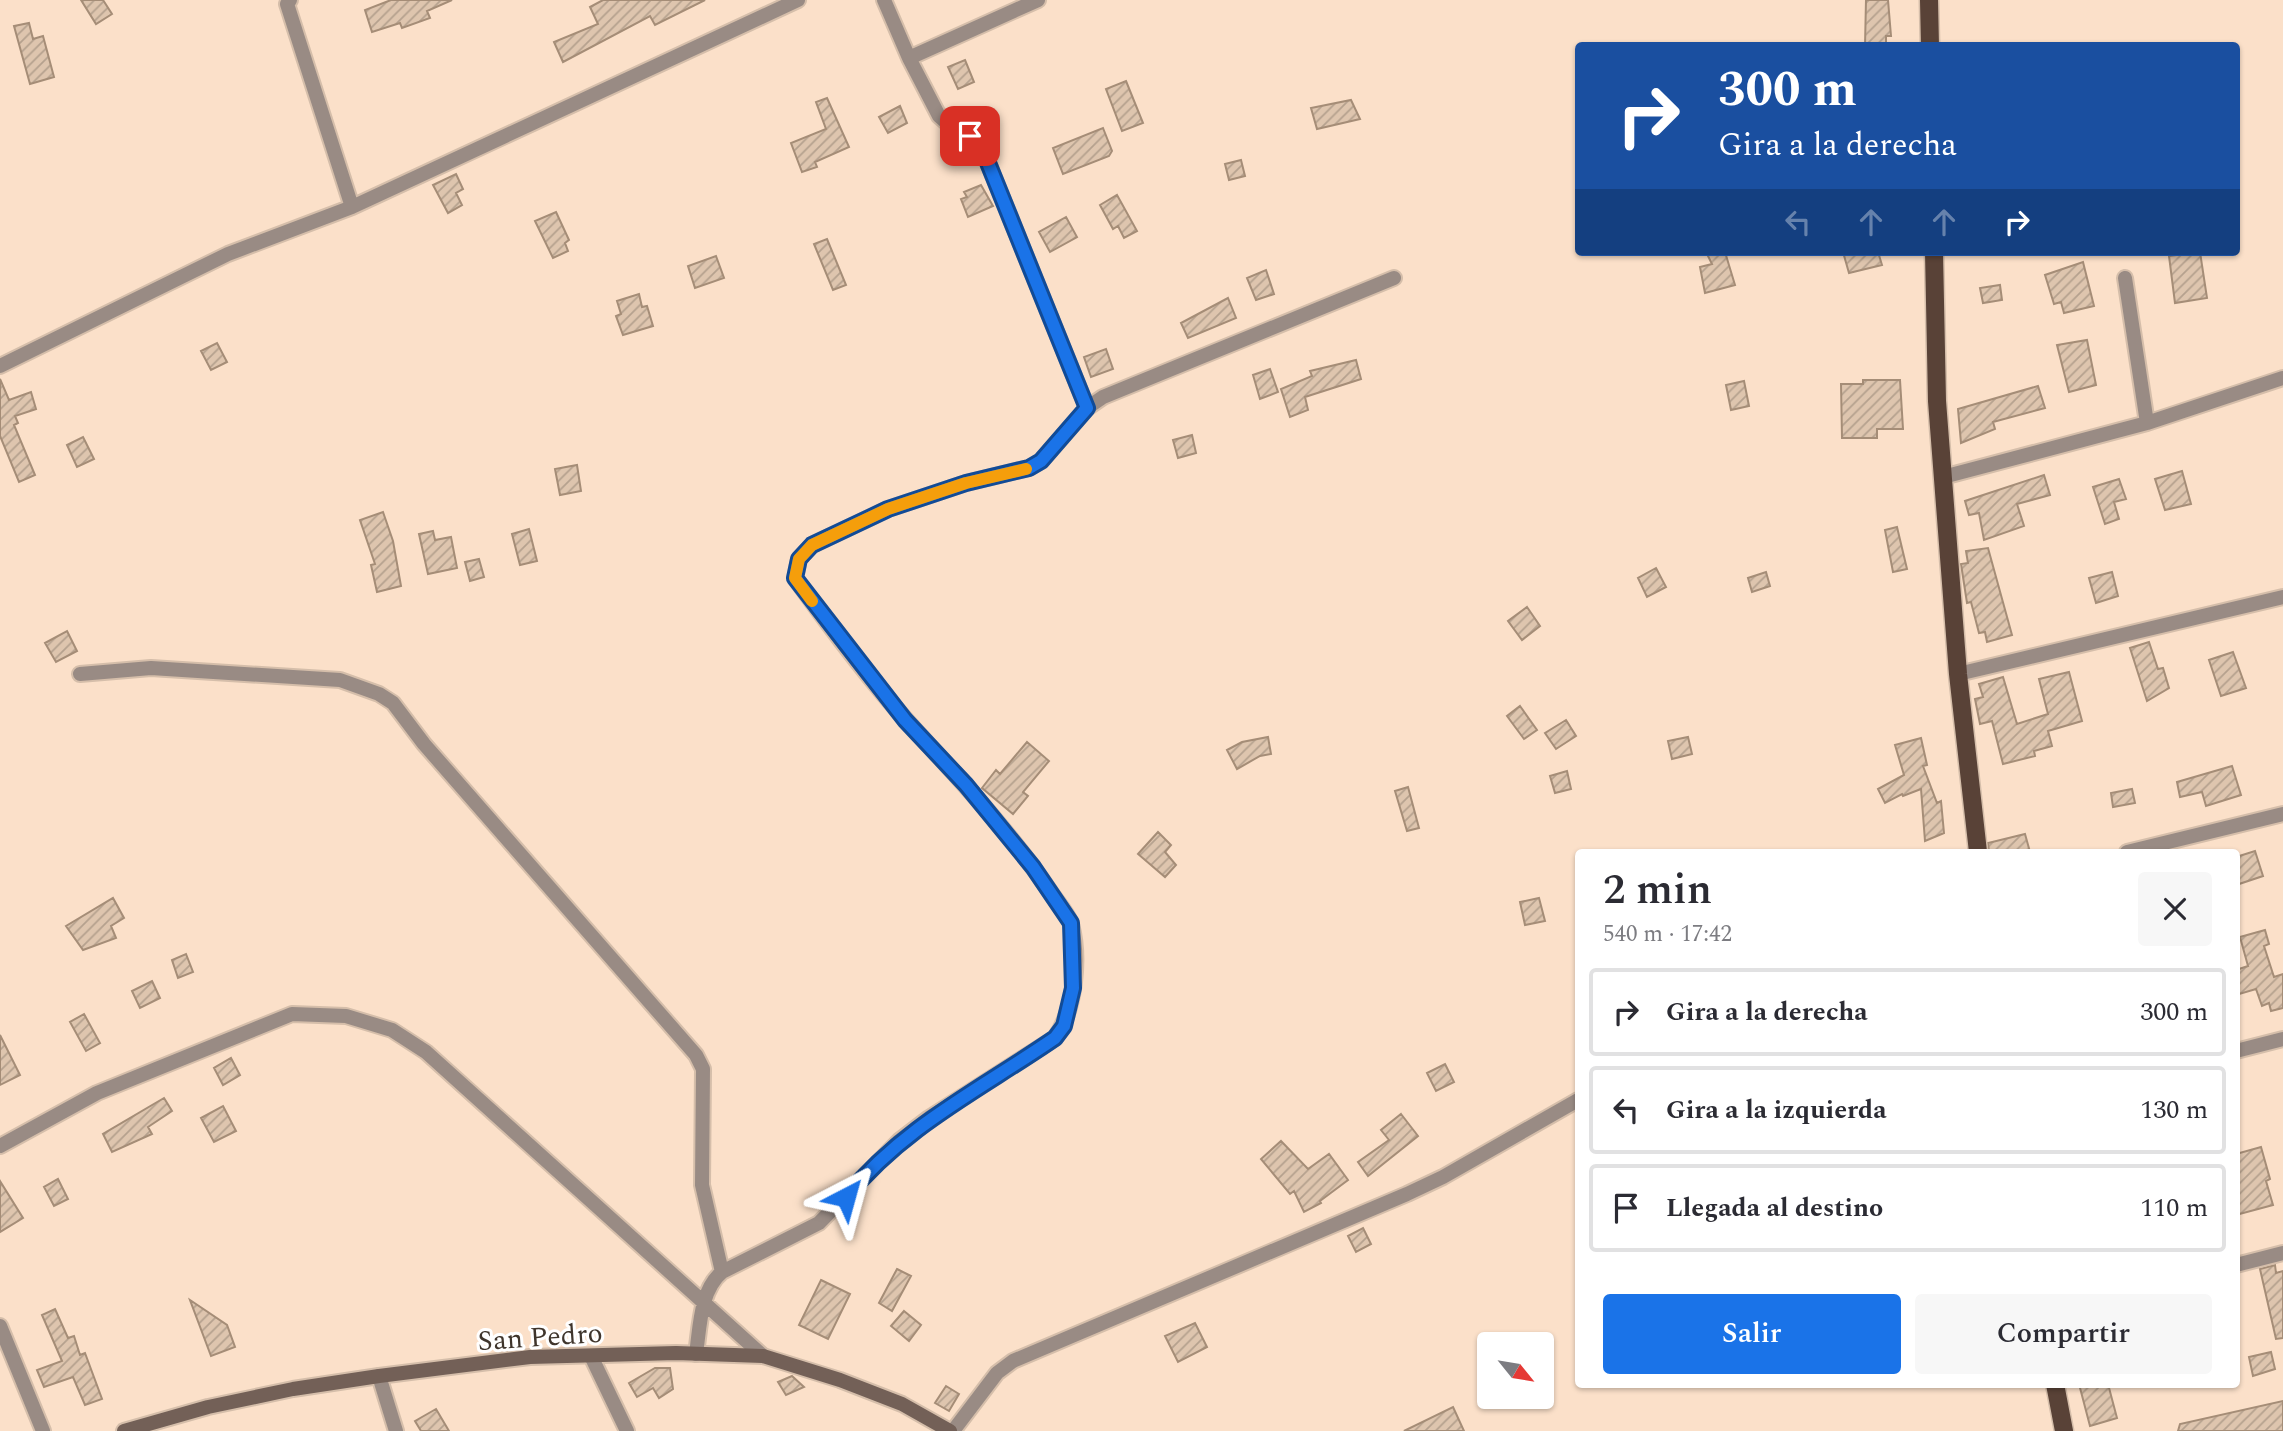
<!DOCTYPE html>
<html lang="es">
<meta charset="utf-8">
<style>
:root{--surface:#fff;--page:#f7f7f7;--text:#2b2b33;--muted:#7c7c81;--line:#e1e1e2;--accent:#1a73e8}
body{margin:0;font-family:Spectral,serif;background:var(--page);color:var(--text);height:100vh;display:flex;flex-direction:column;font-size:26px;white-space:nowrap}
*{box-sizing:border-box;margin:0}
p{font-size:23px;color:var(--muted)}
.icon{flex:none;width:38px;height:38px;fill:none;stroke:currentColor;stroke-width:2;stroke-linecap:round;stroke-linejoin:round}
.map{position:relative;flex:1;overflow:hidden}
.side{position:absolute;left:1575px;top:849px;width:665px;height:539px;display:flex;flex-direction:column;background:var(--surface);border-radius:7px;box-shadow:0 2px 5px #0004}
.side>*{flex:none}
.guide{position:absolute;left:1575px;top:42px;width:665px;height:214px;border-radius:7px;box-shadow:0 2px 5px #0004;background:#1a4fa0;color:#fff;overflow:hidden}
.needle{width:46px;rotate:120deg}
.controls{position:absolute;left:1477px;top:1332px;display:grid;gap:14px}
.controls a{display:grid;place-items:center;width:77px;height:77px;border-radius:7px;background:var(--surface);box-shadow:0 2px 5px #0004;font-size:35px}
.pin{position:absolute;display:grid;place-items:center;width:60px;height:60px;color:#fff;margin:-30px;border-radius:14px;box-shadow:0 4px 10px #0006}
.me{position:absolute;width:77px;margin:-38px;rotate:39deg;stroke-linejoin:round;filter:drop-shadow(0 0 5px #0008)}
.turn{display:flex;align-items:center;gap:24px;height:147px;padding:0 28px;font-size:32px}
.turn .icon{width:91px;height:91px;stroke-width:2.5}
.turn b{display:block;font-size:49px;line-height:60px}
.lanes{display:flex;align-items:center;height:66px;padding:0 28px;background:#0003;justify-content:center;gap:35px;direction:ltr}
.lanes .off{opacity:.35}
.round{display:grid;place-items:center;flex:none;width:74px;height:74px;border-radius:7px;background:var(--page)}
.overview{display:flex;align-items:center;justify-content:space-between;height:119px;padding:0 28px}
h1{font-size:42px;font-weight:600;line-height:52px}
.button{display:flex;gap:14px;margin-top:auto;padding:14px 28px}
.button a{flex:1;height:80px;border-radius:7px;background:var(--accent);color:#fff;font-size:28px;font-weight:600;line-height:80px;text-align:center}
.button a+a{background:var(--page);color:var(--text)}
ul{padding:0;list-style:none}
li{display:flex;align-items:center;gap:21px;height:88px;margin:0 14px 10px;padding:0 14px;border:4px solid var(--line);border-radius:7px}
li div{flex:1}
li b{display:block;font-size:26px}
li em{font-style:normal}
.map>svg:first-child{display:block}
</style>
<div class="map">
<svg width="2283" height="1431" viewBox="0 0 2283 1431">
<defs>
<pattern id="building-hatch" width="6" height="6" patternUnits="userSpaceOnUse" patternTransform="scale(1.75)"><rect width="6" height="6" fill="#dec5ae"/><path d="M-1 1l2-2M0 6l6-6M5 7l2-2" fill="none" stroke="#b5a18e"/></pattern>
</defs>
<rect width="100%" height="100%" fill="#fbe0c9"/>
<path fill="url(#building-hatch)" stroke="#a58d77" stroke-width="2" d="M81 0H103L112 14 96 24Z
M391 0H452L427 11 430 18 402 28 400 23 372 32 365 10Z
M603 0H705L655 25 650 16 563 62 554 42 598 24 590 7Z
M1866 0H1888L1891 36H1886V46H1865Z
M29 23 33 39 43 36 54 77 30 84 14 26Z
M965 60 974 82 958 89 948 67Z
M1126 81 1143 123 1122 131 1106 89Z
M827 98 849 147 815 162 817 167 802 172 791 143 826 129 816 102Z
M1351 100 1360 119 1317 129 1311 108Z
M900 106 907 123 888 133 879 117Z
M1103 128 1112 151 1109 156 1063 174 1053 148Z
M1241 160 1245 176 1229 180 1225 164Z
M456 174 463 189 456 193 462 205 448 213 433 185Z
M981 185 993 206 968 217 961 199 967 197 964 192Z
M1117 195 1137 231 1124 238 1118 226 1113 229 1100 205Z
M556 212 569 240 565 243 568 251 553 258 535 221Z
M1066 217 1077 237 1050 252 1039 232Z
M827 239 846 285 833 290 814 244Z
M1706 252H1725L1735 285 1705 293 1700 267 1712 264Z
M1843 252H1878L1882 265 1849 273Z
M2200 252 2207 298 2175 303 2169 256Z
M716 256 724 278 695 288 688 266Z
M2083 262 2094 306 2064 313 2061 302 2054 304 2045 275Z
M1266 270 1274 294 1256 300 1247 278Z
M2000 285 2002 300 1983 303 1980 288Z
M639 294 642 307 647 306 653 326 623 335 616 316 621 314 617 301Z
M1228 298 1236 318 1188 338 1181 323Z
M2087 340 2096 385 2069 392 2057 345Z
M217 343 227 362 211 370 201 351Z
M1106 349 1113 369 1091 377 1084 357Z
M1356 360 1361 379 1305 397 1308 410 1290 417 1281 389 1312 376 1310 371Z
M1270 369 1278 392 1260 399 1253 375Z
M0 379 9 400 31 392 36 409 15 416 18 423 14 425 35 475 19 482 0 436Z
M1863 380H1900L1903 429H1877V438H1842L1841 384H1863Z
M1744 381 1749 406 1731 410 1726 385Z
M2038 386 2045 408 1993 422 1995 429 1961 443 1958 409Z
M1192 435 1196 453 1178 458 1173 440Z
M83 437 94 459 77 467 67 445Z
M577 465 581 491 560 495 555 469Z
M2182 471 2191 504 2165 510 2155 479Z
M2044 475 2050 495 2017 504 2024 526 1984 540 1979 513 1969 515 1965 501Z
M2119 479 2126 499 2114 502 2119 519 2105 524 2093 487Z
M383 512 393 541 401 586 377 592 371 565 375 564 360 520Z
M1897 527 1907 569 1893 572 1885 530Z
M529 529 537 561 520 565 512 534Z
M433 531 435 540 451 537 457 568 428 574 419 534Z
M1988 548 2012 635 1987 642 1985 632 1979 633 1971 602 1967 603 1961 564 1968 563 1966 551Z
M479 559 484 577 470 581 465 562Z
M1656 568 1666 587 1647 597 1638 578Z
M1766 572 1770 586 1752 592 1748 578Z
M2112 572 2118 596 2096 603 2089 578Z
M1527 607 1540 626 1522 640 1508 621Z
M67 631 77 651 56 662 45 643Z
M2149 642 2158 669 2163 668 2169 688 2147 701 2130 648Z
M2233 652 2246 688 2221 696 2209 660Z
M2069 672 2082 721 2048 731 2052 746 2034 751 2035 756 2003 764 1992 721 1980 724 1975 699 1983 697 1979 684 2003 677 2017 724 2048 714 2039 679Z
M1520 706 1537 730 1524 739 1507 716Z
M1566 720 1576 736 1556 749 1545 733Z
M1268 737 1271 754 1260 756 1237 769 1227 750 1242 742Z
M1688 737 1692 754 1672 759 1668 741Z
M1921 738 1927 765 1923 766 1937 803 1941 801 1944 833 1925 841 1921 789 1903 796 1902 794 1885 803 1878 789 1904 775 1895 745Z
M1027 742 1049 761 1023 792 1028 796 1013 814 982 788 996 770 1000 774Z
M2232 766 2241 795 2206 806 2202 792 2180 797 2177 782Z
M1567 771 1571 789 1555 793 1550 776Z
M1408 787 1419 828 1407 831 1395 791Z
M2132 789 2135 803 2113 807 2111 793Z
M1158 832 1171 845 1165 852 1176 865 1165 877 1138 854Z
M2025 834 2030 852H1989L1988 843Z
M2255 851 2263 876 2236 885V857Z
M113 898 124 918 111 926 116 938 83 950 66 926Z
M1539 898 1545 921 1525 925 1520 902Z
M2265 930 2269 944 2264 946 2274 977 2283 974V1008L2271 1011 2269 1003 2262 1006 2256 989 2236 995V970L2248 966 2240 937Z
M186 954 193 972 178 978 172 960Z
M152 981 160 998 140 1008 132 991Z
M84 1014 100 1043 86 1051 70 1022Z
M0 1035 20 1075 0 1085Z
M231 1058 240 1075 223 1085 214 1068Z
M1445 1064 1454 1082 1436 1091 1427 1073Z
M164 1098 172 1111 148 1127 152 1134 112 1152 103 1134Z
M223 1106 236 1131 214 1142 201 1118Z
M1401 1114 1418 1136 1368 1176 1358 1162 1389 1140 1381 1130Z
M1281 1141 1308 1169 1329 1154 1348 1180 1320 1201 1321 1203 1304 1212 1294 1191 1290 1194 1261 1159Z
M2261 1147 2270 1179 2266 1181 2273 1205 2236 1215V1154Z
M58 1179 68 1199 54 1206 44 1187Z
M0 1181 23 1218 0 1232Z
M1363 1228 1371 1244 1356 1252 1348 1236Z
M2275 1265 2276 1273 2283 1271V1338L2276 1339 2260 1269Z
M897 1269 911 1276 892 1311 879 1303Z
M821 1280 850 1294 828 1339 799 1325Z
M190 1300 227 1325 235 1347 211 1356Z
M55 1309 68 1338 74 1336 80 1355 85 1353 102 1399 85 1405 73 1377 44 1387 37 1370 62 1361 42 1315Z
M904 1311 921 1325 909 1341 891 1326Z
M1195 1323 1207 1347 1178 1362 1165 1336Z
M2271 1352 2275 1369 2253 1376 2249 1357Z
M655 1368H670L673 1389 659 1398 653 1388 637 1397 629 1383Z
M792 1376 804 1387 786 1395 778 1382Z
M2079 1384H2108L2117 1418 2090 1426Z
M946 1386 959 1394 949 1411 935 1403Z
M2283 1401V1431H2178L2180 1424Z
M1453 1407 1464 1431H1404Z
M436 1409 449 1431H421L415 1421Z"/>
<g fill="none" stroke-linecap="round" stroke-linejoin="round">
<g stroke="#d5beaa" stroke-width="18">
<path id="street" d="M290 0 287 4 352 207
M884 0 909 58 1038 0
M909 58 939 116 955 130 980 143 1087 408 1103 397 1394 278
M2125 278 2147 423
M0 366 228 254 352 207 798 0
M1943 477 2147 423 2283 378
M80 674 151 668 340 680 379 694 393 703 424 744 696 1055 703 1069 702 1185 722 1272
M1958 674 2283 597
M2127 852 2283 814
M2236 1051 2283 1039
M0 1146 97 1093 292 1014 346 1016 392 1030 426 1052 763 1356
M2236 1265 2283 1253
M0 1326 43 1431
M696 1354C700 1327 700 1290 722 1272L819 1223 899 1141 929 1118 1055 1038C1075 1010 1080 958 1071 924 1068 914 1057 902 1051 893 1009 830 957 777 907 721 866 676 830 627 795 578L799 559 812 545 888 509 966 483 1029 468 1041 461 1087 408
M591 1356 627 1431
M379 1376 396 1431
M953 1431 997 1373 1013 1361 1407 1194 1443 1177 1578 1100"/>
</g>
<g stroke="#d5beaa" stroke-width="18">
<path id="secondary" d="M124 1431 208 1407 293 1389 379 1376 530 1357 676 1353 763 1356 840 1380 902 1404 950 1431"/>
</g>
<g stroke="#d5beaa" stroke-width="21">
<path id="primary" d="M1929 0 1930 46
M1934 252 1937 401 1958 674 1978 852
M2055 1384 2064 1431"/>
</g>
<use href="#street" stroke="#998b84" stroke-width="14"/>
<use href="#secondary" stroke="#736057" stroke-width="14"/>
<use href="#primary" stroke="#594237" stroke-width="18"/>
</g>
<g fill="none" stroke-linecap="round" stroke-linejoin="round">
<g stroke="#114b97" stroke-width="18">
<path id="route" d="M846 1197C904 1126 981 1089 1055 1038L1064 1026 1073 988 1071 923 1033 867 966 785 905 720 795 578 799 559 812 545 888 509 966 483 1029 468 1041 461 1087 408 980 143 970 136"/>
</g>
<use href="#route" stroke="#1a73e8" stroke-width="12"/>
<path stroke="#f59e0b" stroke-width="12" d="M812 601 795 578 799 559 812 545 888 509 966 483 1026 469"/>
</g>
<g text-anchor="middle" stroke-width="6" stroke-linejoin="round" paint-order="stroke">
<g font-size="28" fill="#3f352c" stroke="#fff">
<text transform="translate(540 1336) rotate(-4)" y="10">San Pedro</text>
</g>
</g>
</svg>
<div class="controls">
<a><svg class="needle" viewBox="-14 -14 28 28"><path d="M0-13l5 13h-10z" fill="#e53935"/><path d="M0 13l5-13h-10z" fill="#7c7c81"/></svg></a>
</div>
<div class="pin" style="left:970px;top:136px;background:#d93025"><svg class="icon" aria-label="arrive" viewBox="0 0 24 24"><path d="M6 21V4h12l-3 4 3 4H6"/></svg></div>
<svg class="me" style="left:846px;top:1197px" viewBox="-20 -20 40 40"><path d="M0-17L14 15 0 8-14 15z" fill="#1a73e8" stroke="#fff" stroke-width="4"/></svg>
<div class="guide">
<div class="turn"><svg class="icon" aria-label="right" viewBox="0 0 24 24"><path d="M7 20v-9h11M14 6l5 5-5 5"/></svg><div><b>300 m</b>Gira a la derecha</div></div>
<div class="lanes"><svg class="icon off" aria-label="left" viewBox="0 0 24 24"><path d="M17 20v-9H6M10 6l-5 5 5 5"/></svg><svg class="icon off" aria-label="ahead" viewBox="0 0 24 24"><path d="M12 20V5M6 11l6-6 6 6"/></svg><svg class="icon off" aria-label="ahead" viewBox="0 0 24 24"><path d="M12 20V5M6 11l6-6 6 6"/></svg><svg class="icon" aria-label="right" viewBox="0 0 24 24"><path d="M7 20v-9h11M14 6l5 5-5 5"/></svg></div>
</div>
<section class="side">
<div class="overview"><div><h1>2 min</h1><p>540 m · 17:42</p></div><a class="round"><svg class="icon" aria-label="close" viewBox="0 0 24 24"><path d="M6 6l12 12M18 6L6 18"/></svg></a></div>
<ul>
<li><svg class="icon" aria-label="right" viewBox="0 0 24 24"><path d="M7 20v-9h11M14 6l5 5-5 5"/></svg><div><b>Gira a la derecha</b></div><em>300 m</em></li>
<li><svg class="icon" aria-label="left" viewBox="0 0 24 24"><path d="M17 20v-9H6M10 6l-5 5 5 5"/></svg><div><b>Gira a la izquierda</b></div><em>130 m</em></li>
<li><svg class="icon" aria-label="arrive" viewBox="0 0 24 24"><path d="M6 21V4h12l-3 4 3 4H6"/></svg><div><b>Llegada al destino</b></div><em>110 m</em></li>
</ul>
<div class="button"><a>Salir</a><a>Compartir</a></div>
</section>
</div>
